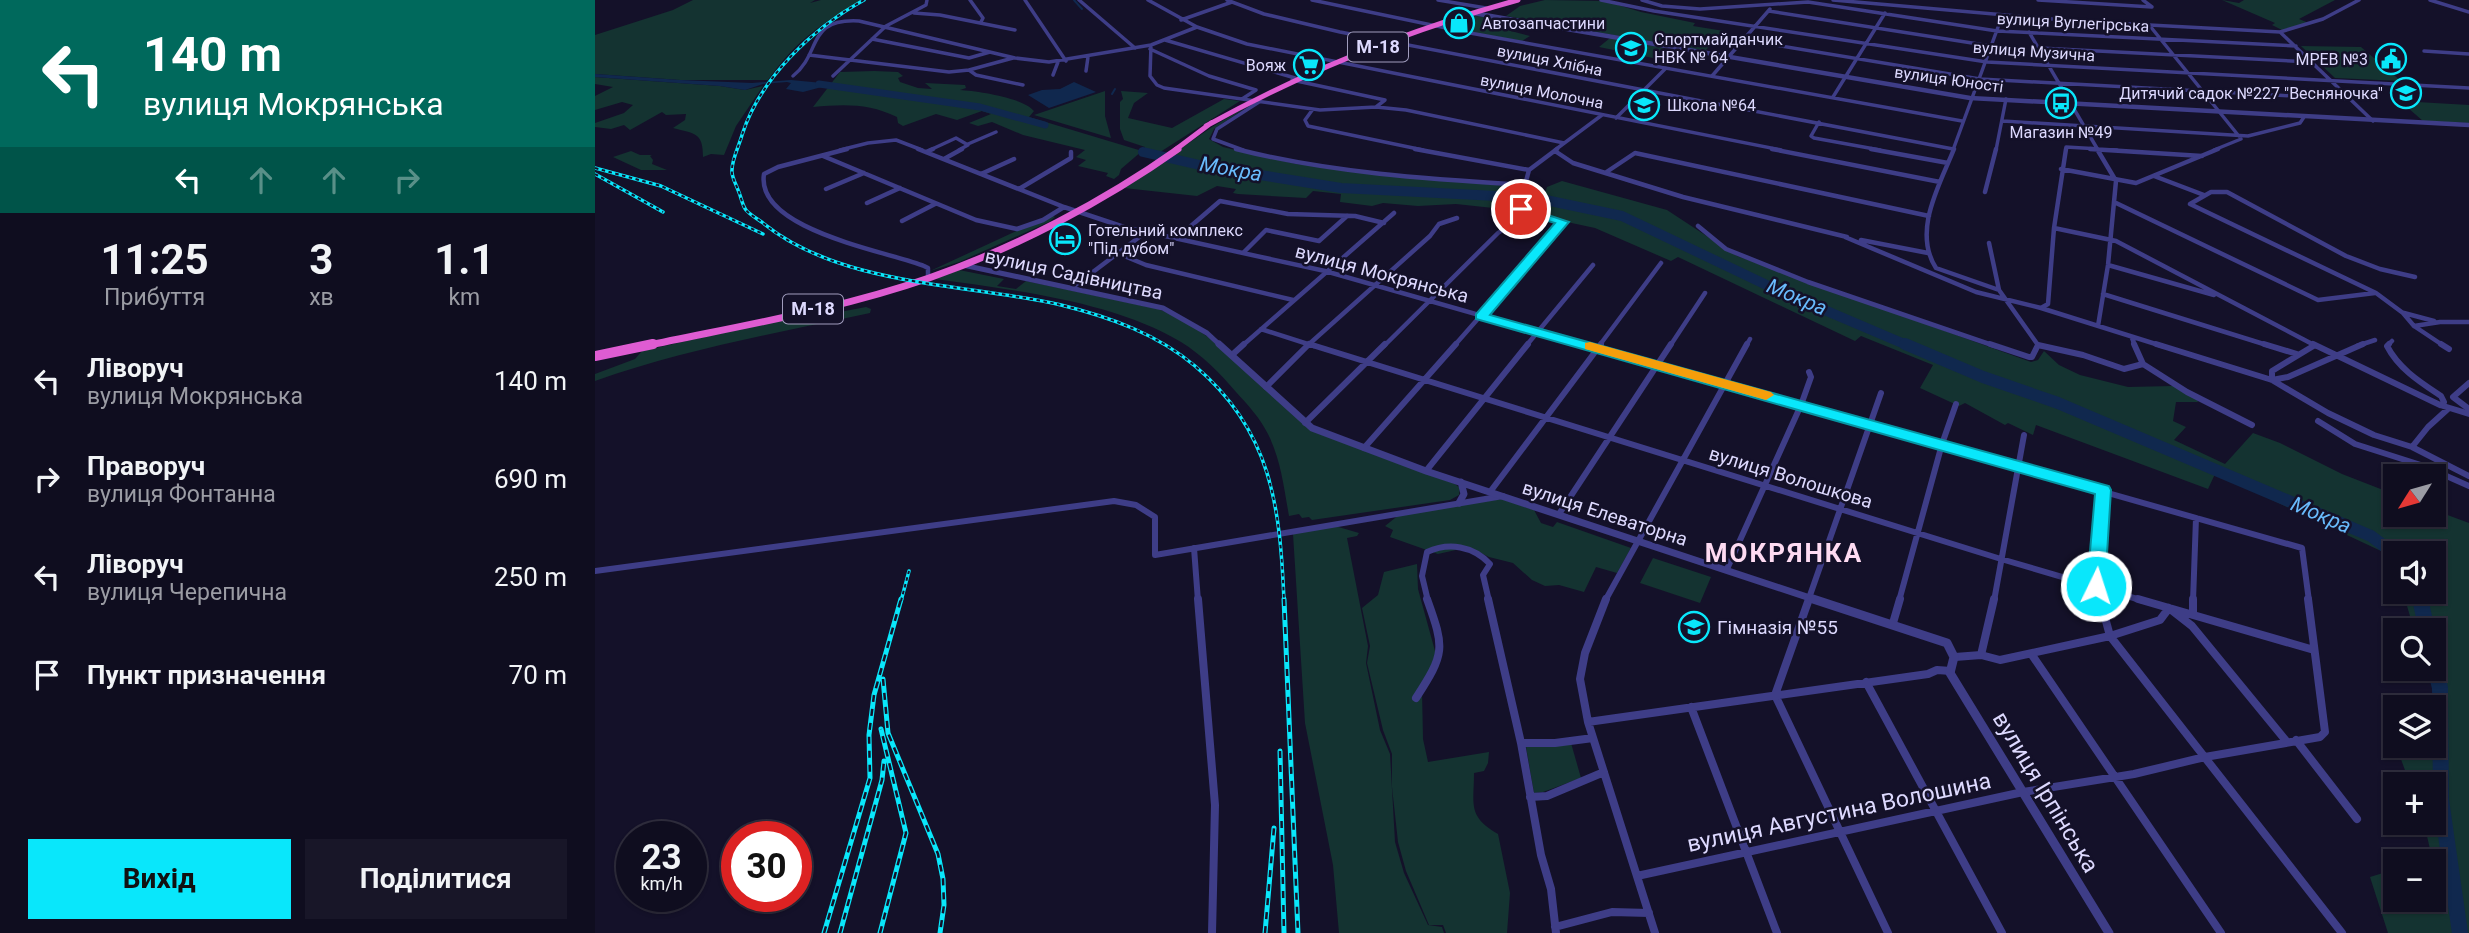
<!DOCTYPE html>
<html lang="uk">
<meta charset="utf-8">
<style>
:root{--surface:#0f0d1f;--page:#181628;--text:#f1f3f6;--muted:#9b9ca4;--line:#2f2d3d;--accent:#09e7fb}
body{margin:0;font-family:Roboto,sans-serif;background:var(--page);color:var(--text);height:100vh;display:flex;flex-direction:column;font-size:26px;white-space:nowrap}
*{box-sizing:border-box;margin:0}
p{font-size:23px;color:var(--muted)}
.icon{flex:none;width:38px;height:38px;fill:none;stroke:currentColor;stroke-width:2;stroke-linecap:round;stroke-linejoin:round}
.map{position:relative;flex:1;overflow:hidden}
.sheet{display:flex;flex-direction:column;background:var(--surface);width:595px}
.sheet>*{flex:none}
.top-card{background:#00695c;color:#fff;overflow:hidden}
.needle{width:46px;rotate:233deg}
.controls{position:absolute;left:1788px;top:464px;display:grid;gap:14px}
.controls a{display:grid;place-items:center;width:63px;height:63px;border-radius:0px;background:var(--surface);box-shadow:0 2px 5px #0004,0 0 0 2px var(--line);font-size:35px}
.speed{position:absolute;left:21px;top:821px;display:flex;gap:14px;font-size:35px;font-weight:700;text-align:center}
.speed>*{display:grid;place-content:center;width:91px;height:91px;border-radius:50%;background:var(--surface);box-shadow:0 2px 5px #0004,0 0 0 2px var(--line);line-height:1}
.speed small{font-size:18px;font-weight:400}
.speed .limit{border:10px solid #d22;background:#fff;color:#111}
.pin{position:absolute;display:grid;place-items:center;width:60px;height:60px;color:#fff;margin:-30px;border:4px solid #fff;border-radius:50%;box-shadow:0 2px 7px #0007}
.me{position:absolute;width:77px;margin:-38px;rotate:4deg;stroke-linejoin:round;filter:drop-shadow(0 0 5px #0008)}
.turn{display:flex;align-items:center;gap:24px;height:147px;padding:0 28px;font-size:32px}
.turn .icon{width:91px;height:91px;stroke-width:2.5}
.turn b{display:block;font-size:49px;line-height:60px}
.lanes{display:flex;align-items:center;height:66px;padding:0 28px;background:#0003;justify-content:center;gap:35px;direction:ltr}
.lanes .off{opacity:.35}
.eta{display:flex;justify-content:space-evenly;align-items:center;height:119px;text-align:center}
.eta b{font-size:42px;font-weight:700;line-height:49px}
.button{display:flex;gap:14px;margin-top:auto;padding:14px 28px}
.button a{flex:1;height:80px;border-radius:0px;background:var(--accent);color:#111;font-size:28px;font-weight:700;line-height:80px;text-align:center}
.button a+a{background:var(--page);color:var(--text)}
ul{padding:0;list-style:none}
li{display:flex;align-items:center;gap:21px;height:98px;padding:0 28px}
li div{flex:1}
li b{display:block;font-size:26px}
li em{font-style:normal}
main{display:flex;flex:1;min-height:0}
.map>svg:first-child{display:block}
</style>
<main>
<section class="sheet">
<div class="top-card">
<div class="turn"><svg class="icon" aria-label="left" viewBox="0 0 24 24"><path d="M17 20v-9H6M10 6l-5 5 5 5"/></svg><div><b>140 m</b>вулиця Мокрянська</div></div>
<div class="lanes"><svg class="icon" aria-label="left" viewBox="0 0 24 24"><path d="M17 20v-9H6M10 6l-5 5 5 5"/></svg><svg class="icon off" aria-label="ahead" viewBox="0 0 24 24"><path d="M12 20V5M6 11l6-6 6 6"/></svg><svg class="icon off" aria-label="ahead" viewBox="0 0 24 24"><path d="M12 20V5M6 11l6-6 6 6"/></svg><svg class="icon off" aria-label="right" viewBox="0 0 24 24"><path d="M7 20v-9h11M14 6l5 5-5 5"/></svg></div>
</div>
<div class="eta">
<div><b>11:25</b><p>Прибуття</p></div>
<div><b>3</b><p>хв</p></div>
<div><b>1.1</b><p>km</p></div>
</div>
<ul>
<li><svg class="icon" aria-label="left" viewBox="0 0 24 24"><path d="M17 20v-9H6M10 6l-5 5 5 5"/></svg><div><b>Ліворуч</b><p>вулиця Мокрянська</p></div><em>140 m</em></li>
<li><svg class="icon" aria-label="right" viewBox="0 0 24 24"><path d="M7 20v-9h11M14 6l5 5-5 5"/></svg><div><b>Праворуч</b><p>вулиця Фонтанна</p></div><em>690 m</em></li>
<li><svg class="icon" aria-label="left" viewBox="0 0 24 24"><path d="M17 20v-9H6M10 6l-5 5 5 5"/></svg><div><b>Ліворуч</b><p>вулиця Черепична</p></div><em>250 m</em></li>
<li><svg class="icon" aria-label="arrive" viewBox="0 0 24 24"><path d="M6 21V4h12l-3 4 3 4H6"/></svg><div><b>Пункт призначення</b></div><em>70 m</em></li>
</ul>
<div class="button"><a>Вихід</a><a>Поділитися</a></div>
</section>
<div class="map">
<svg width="1874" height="933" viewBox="0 0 1874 933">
<rect width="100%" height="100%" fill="#141129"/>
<path fill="#143331" d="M98 0H220L215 3 226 0H268C226 23 201 41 173 80H85L0 74V35L78 10Z
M950 0 1010 1 1046 12 1100 23 1098 26 1129 31 1110 51 911 16 925 6Z
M1627 0 1644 3 1649 0H1740L1704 19 1716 24 1689 31 1677 25 1680 23Z
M880 16 897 18 901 27 935 36 927 41 865 30 880 25 865 21Z
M1015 38 1069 48 1058 58 1004 47Z
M1706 46 1766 47 1806 81 1740 78Z
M279 71 303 72 308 76 303 78 305 82 323 88 337 89 330 83 370 85 371 88 365 90C382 91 429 98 439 111L434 117 547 151 550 147 529 140 525 129V102L528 99 526 91 553 93 539 103 533 118 577 128 629 99 645 101 562 154 547 151 526 169 524 175 519 179 511 176 513 173 483 166 491 160 481 157 490 150 428 135 397 122 383 126 374 123 396 114 387 111 362 120 341 114 308 126 303 123 302 117C274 103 248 104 218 107L245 72Z
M0 77 125 86 150 90 168 86 141 126 129 155 116 154 108 157C108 132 100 134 78 128L90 120 91 114 71 115 67 112 35 130 29 125 16 129 0 127V123L29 113 38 105 27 102 0 110V96L18 87 0 84Z
M510 91V116L516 138 439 115Z
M1805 101 1874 105V123L1828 121Z
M658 103 619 129 614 139 628 147 701 164 932 188 926 211 861 204 823 206 788 203 777 206 745 202 746 194 718 191 711 198 643 194 638 193 641 189 622 186 602 196 529 188 617 127Z
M36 151 45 155H57L55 156 58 160 57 164 72 170H46L18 157Z
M967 181 1072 210 1142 256 1436 362 1443 360 1449 351 1464 365 1485 375 1533 387 1578 386 1601 397 1603 402H1581L1578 421 1591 427 1579 440 1630 464 1658 433 1685 443 1747 474 1801 495V514H1839V510L1874 523V933H1793L1775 877 1801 869V900H1839V861H1829L1837 858 1829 823 1839 822V784H1815L1803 751 1853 750V691L1839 667V630H1819L1808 592H1839V553H1801V567L1786 551 1626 476 1620 474 1613 489 1441 425 1438 435 1413 423 1410 425 1370 403 1364 406 1325 388 1338 365 1266 336 1260 341 1083 257 1076 261 1000 228 958 219 931 208 935 187 950 193 952 187Z
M456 215 460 217 454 222 364 262 335 271Z
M364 270 409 279 402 286 421 289 431 281 563 309 583 317 613 337 722 433 860 484 865 488 864 495 855 500 717 520 714 517 707 518 704 514 694 516C689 488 686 460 673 434 665 418 653 405 641 392 625 373 607 355 586 342 518 301 418 290 340 279Z
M271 307 276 309 275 313C182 333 90 349 0 381V374L40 359 47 351 180 321 203 320Z
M907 499 939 510 946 523 958 527 962 522 1036 548 1022 573 1001 567 989 592 964 585 950 586 937 580 918 563 894 557 874 547 843 554 795 537 798 530 790 526 805 514Z
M740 526 764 533 762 536 752 538 773 646 771 663 785 730 795 754 800 842 809 873 833 925 847 927 849 933H744L738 865 710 723 698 534Z
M1058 558 1116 577 1105 603 1045 583Z
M822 564 823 589 840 651 841 672 827 691 828 739 833 762 894 752 893 763 889 771 879 773C879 804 872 816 903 834L915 893 912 933H851L848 925H834L811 871 803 842 797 787V754L788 730 772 663 775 646 767 608 783 595 789 572Z
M976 743 986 778 948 792 939 793 931 747Z"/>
<path fill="#10284e" d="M0 74 85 80 157 83 196 80 238 84 208 92 191 89 196 83 192 82 168 84 150 90 125 86 0 77Z
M479 82 501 92 454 108 433 95 447 90 465 89Z"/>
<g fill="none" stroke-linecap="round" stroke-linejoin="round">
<path stroke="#10284e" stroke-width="2" d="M479 0 487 9
M517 94 520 89"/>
<path stroke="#10284e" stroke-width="7" d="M224 84 385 107 450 125"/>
<path stroke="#10284e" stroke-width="10" d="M548 152 609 166 746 188 941 198 1027 216 1180 289 1314 346"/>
<path stroke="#10284e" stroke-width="12" d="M1310 344 1388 377 1463 403 1776 536 1801 555
M1823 592 1825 601"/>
<path stroke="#10284e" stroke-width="16" d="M1825 599 1832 630
M1839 663 1845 688 1846 800 1865 933"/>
<path stroke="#3e3d87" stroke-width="3.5" d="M375 0 388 18 386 22
M430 0 471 61
M484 0 540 48
M553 0 602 27 652 44 1186 150
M632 0 669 14 745 32 1358 149
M717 0 875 33 1367 121
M843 0 891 8
M1006 0 1059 11 1392 62 1874 88
M1047 0 1067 6 1105 9 1213 2 1402 31 1701 46
M1238 0 1480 21 1685 32 1728 19 1764 0
M1443 0 1557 7 1548 0
M1835 0 1874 12
M1174 11 1396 46
M319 13 345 15 420 30
M586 20 637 2
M1555 26 1643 135
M1434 32 1503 150
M1685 32 1778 121
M277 39 374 58 395 52
M570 40 700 78
M1150 40 1385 79 1755 99
M556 45 555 76 562 85 569 88 725 110 781 107 811 110 969 143
M1444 48 1717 62
M555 49 614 76 661 90 647 99
M1829 51 1874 54
M214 55 354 72 374 70
M418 58 374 70 381 75 428 85
M491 71 493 57
M458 75 463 62
M198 76C227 53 211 18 264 21L420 58 454 62 556 45 602 27
M238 76 291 26 331 5 332 0
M1117 76 1175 9
M697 80 790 100 781 107
M1238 97 1290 13
M718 109 710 120 713 126 828 150
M1021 118 1071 68
M1408 121 1653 136 1705 123 1709 117
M1224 122 1216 136 1219 138 1285 150
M373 144 401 132
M245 150 273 143 301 140 327 150
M335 150 361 138 373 145 364 150
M648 150 618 139 622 129 664 102
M960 150 1007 115
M1358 150 1406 19 1405 15
M1401 150 1411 99
M1471 150V147L1522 150
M1619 150 1646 139 1643 135"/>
<path stroke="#3e3d87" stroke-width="4.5" d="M252 149 183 167 169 174C160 230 292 251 329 266L333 268V278
M323 149 469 207 529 227 730 271 993 346
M641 149C736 173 833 179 930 185L934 170
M820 149 934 170
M1177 149 1345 182
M1276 149 1353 163
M1359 149C1345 184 1317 231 1341 268L1404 290
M1495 149 1607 156
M1502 149 1521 181 1513 265 1503 326
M960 151 978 163 1088 197 1252 237
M331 152 338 149
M228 156 381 220 422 229 448 220 469 207
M349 159 367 149
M1466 169 1541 183 1623 149
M934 170 962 149
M1010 173 1040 153 1334 216
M386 174 419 159
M1559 176 1609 195
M231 189 269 173
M424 189 476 158V152
M1390 192 1401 149
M1519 202 1723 300 1780 293
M272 203 305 188
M307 221 340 204
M1103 226 1131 249 1213 282 1400 346
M1459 228 1521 241 1721 346
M1250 237 1381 292 1446 308 1567 346
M582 238 625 201 693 214 760 216 789 223
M1266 240 1333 253
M1394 243 1404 290 1443 345
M522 253 551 265 698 300
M648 253 671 230 724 241 752 216
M1513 265 1619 295
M478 287 551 232
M1508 294 1675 346
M1446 308 1453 304 1459 228 1471 149
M1809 313 1839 321
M1819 326 1808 313 1781 293 1595 204 1616 192H1632L1751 256 1785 269 1820 277
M666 329 719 346
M1537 338 1540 346
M1443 345 1446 346
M647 346 799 213
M712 346 835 236 844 224 862 218
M789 346 903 233 916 224 926 210 968 222 859 346
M931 346 998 265
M1004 346 1066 263
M1075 346 1110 293
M1151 346 1155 339
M1762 346 1780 340
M1792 346 1797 341
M1849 346 1819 326 1845 322H1874"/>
<path stroke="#3e3d87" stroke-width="6" d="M714 344 1406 559 1549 601
M987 344 1707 548 1714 601
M1395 344 1434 357H1437L1443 345
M1539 344 1548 364
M1561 344 1677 380 1733 413 1779 435 1817 447 1874 476
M1669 344 1702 354
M1718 344 1845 405 1874 414
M1794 344 1792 346C1804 369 1825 382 1846 396L1849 402 1845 405
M1846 344 1854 349
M1443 345 1488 355 1529 369 1548 364 1592 392 1657 425
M637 355 649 344
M1677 380 1693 377 1768 344
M1677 380V371L1720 345
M1874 383 1858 397 1874 409
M671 387 714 344
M1723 421 1760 444 1829 466 1874 486
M710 423 790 344
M1817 447 1833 427 1854 408
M769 448 861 344
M831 471 933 344
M895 492 1006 344
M964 514 1076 344
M599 548 603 601
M1132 569 1206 405 1216 377 1214 372
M0 571 519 501 541 505 560 517V555L908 496
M833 601 827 576 832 552C854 542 878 546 895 564L888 575 894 601
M1010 601 1152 344
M1213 601 1286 393
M1304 601 1347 444 1361 404
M1399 601 1429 435
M1505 601 1501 586 1508 490
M1598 601 1601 518"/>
<path stroke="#3e3d87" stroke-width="8" d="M603 599 620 805 617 933
M893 599 926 743 946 855 956 889 961 933
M1011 599 990 653 985 679 993 722 1060 933
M1214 599 1180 695 1293 933
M1505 599 1515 636 1747 933
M1543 599 1719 650
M1598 615V599
M1298 623 1305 599
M1386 655 1399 599
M1437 655 1626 933
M1360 657 1386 655 1405 660 1515 636 1565 620 1574 608 1597 626 1692 742
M1271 682 1407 933
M821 698C850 653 850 649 832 599
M1096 707 1182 933
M993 722 1333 674 1342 670 1356 671
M1701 740 1762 819
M926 743H960L998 738
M935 797 952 796 1009 772
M1042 876 1428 792 1539 774 1610 757 1725 737 1730 732 1713 599
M960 927 1017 912 1054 913"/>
<path stroke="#3e3d87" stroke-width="4.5" d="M878 13 1375 98 1874 125"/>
<path stroke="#3e3d87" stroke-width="5" d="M368 265 568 308 612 333 626 346"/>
<path stroke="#3e3d87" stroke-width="7" d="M624 344 717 428 831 471 1224 601
M864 503 869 494 866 482"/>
<path stroke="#3e3d87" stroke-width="9" d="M1218 599 1352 643 1359 657 1355 673 1514 933"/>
<path stroke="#de5cd2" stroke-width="5" d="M611 126C710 71 813 30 923 0
M580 150 616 123"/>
<path stroke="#de5cd2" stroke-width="7" d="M50 346C144 326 242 310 334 278 420 248 508 202 583 149"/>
<path stroke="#de5cd2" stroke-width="10" d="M0 356 58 344"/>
<g stroke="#09e7fb" stroke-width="3.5">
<path id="rail-far1" d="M269 0C218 28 165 78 147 135 144 146 137 159 137 170 136 176 141 184 143 190 146 196 147 205 151 210 155 215 163 219 168 223 247 287 371 283 466 305 515 317 562 334 600 366 677 431 685 507 689 601
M0 168 66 186 168 234
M0 174 68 212
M306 601 314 571"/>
</g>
<g stroke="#09e7fb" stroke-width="5">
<path id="rail" d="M689 599 703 933
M288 679 293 733 343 854 348 879 349 905 345 933
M685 751 689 933
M229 933 275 778 274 735 279 695 306 599
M245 933 287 780 289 761
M285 933 311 833 286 729
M670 933 679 828"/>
</g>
<use href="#rail-far1" stroke="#141129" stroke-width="2" stroke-dasharray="3.5" stroke-linecap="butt"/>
<use href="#rail" stroke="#141129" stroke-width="2.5" stroke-dasharray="7" stroke-linecap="butt"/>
</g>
<path fill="#09e7fb" stroke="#0696a3" stroke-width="2" d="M926 206 974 222 895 315 1514 486 1516 490 1510 586 1507 591H1495L1492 586 1500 494 881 319V314L960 223 922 212 920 209Z"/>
<path fill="#f59e0b" d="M995 342 1176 392 1179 395 1171 400 990 349V343Z"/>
<defs>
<g id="shop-ring" transform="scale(1.575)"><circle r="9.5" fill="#141129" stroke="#09e7fb" stroke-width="1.5"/><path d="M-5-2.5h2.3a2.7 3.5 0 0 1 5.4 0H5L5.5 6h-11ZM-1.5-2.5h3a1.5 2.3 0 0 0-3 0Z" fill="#09e7fb"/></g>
<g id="school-ring" transform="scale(1.575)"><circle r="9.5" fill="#141129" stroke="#09e7fb" stroke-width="1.5"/><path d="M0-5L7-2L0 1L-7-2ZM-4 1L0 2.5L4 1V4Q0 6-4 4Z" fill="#09e7fb"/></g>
<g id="civic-ring" transform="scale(1.575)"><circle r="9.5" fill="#141129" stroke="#09e7fb" stroke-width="1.5"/><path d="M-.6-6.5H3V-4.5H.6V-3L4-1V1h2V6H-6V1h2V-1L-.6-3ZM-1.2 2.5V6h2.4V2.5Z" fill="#09e7fb"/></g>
<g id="supermarket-ring" transform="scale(1.575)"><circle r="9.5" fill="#141129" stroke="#09e7fb" stroke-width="1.5"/><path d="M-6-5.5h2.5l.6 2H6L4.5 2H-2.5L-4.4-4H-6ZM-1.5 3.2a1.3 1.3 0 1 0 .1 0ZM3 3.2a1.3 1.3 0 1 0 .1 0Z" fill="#09e7fb"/></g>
<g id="bus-ring" transform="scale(1.575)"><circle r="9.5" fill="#141129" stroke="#09e7fb" stroke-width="1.5"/><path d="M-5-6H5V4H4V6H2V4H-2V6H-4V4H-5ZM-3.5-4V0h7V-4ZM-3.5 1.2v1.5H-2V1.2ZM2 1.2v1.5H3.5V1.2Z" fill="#09e7fb"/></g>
<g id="hotel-ring" transform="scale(1.575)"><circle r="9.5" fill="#141129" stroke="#09e7fb" stroke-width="1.5"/><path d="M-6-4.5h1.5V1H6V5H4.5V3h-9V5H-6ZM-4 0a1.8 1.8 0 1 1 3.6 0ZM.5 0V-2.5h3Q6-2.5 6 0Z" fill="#09e7fb"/></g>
</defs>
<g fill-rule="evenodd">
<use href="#shop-ring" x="864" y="23"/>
<use href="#school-ring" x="1036" y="48"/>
<use href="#civic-ring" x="1796" y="59"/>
<use href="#supermarket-ring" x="714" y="65"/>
<use href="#school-ring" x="1811" y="93"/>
<use href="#bus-ring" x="1466" y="103"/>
<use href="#school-ring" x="1049" y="105"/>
<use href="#hotel-ring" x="470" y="239"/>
<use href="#school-ring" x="1099" y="627"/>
</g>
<g text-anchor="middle" stroke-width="5" stroke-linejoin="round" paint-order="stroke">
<g font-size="16" fill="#ddd9fe" stroke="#141129">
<text transform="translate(1478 22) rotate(3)" y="6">вулиця Вуглегірська</text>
<text transform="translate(1439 51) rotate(4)" y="6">вулиця Музична</text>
<text transform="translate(955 60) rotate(11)" y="6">вулиця Хлібна</text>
<text transform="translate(1354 79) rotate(8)" y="6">вулиця Юності</text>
<text transform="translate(947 91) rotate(11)" y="6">вулиця Молочна</text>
</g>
<g font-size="16" fill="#ddd9fe" stroke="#141129" text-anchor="start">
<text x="887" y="29">Автозапчастини</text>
<text x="1059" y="45">Спортмайданчик<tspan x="1059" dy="18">НВК № 64</tspan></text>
<text x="1773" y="65" text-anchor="end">МРЕВ №3</text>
<text x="691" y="71" text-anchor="end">Вояж</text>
<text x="1788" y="99" text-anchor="end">Дитячий садок №227 "Весняночка"</text>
<text x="1072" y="111">Школа №64</text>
<text x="1466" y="138" text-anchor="middle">Магазин №49</text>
<text x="493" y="236">Готельний комплекс<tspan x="493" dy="18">"Під дубом"</tspan></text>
</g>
<g fill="#141129" stroke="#a19dbe" stroke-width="2">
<rect x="753" y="32.5" width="60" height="29" rx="5"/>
<rect x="188" y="294.5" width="60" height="29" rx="5"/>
</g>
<g font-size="18" font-weight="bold" fill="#ddd9fe">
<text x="783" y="53">М-18</text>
<text x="218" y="315">М-18</text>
</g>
<g font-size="19" fill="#ddd9fe" stroke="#141129">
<text transform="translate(787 273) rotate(15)" y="7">вулиця Мокрянська</text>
<text transform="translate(479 274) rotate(12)" y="7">вулиця Садівництва</text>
<text transform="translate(1196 477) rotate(17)" y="7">вулиця Волошкова</text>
<text transform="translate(1010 513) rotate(18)" y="7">вулиця Елеваторна</text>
</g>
<g font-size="19" fill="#ddd9fe" stroke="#141129" text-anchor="start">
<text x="1122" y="634">Гімназія №55</text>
</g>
<g font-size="21" font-style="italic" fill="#69bbfc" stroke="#141129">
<text transform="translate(636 169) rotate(10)" y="7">Мокра</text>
<text transform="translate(1202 297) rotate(23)" y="7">Мокра</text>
<text transform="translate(1726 515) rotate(23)" y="7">Мокра</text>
</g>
<g font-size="23" fill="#ddd9fe" stroke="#141129">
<text transform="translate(1451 792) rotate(59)" y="8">вулиця Ірпінська</text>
<text transform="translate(1244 812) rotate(-12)" y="8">вулиця Августина Волошина</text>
</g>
<g font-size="26" font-weight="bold" letter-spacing="2" fill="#fedbf2" stroke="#141129">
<text x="1189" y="562">МОКРЯНКА</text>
</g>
</g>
</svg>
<div class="controls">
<a><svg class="needle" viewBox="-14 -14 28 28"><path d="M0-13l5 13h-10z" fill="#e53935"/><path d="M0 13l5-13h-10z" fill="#9b9ca4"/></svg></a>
<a><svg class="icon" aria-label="sound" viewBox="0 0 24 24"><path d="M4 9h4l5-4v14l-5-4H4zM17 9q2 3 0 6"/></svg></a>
<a><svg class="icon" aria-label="search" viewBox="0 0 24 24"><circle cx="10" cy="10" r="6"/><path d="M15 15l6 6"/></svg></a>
<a><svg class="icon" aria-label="layers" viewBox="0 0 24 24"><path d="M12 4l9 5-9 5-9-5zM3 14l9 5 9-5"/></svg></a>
<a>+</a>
<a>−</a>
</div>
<div class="speed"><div>23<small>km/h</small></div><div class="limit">30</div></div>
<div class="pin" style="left:926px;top:209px;background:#d93025"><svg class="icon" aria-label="arrive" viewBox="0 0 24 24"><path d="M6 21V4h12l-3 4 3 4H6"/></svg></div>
<svg class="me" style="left:1501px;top:586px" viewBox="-20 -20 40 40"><circle r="17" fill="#09e7fb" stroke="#fff" stroke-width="3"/><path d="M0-11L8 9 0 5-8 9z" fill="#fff"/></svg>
</div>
</main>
